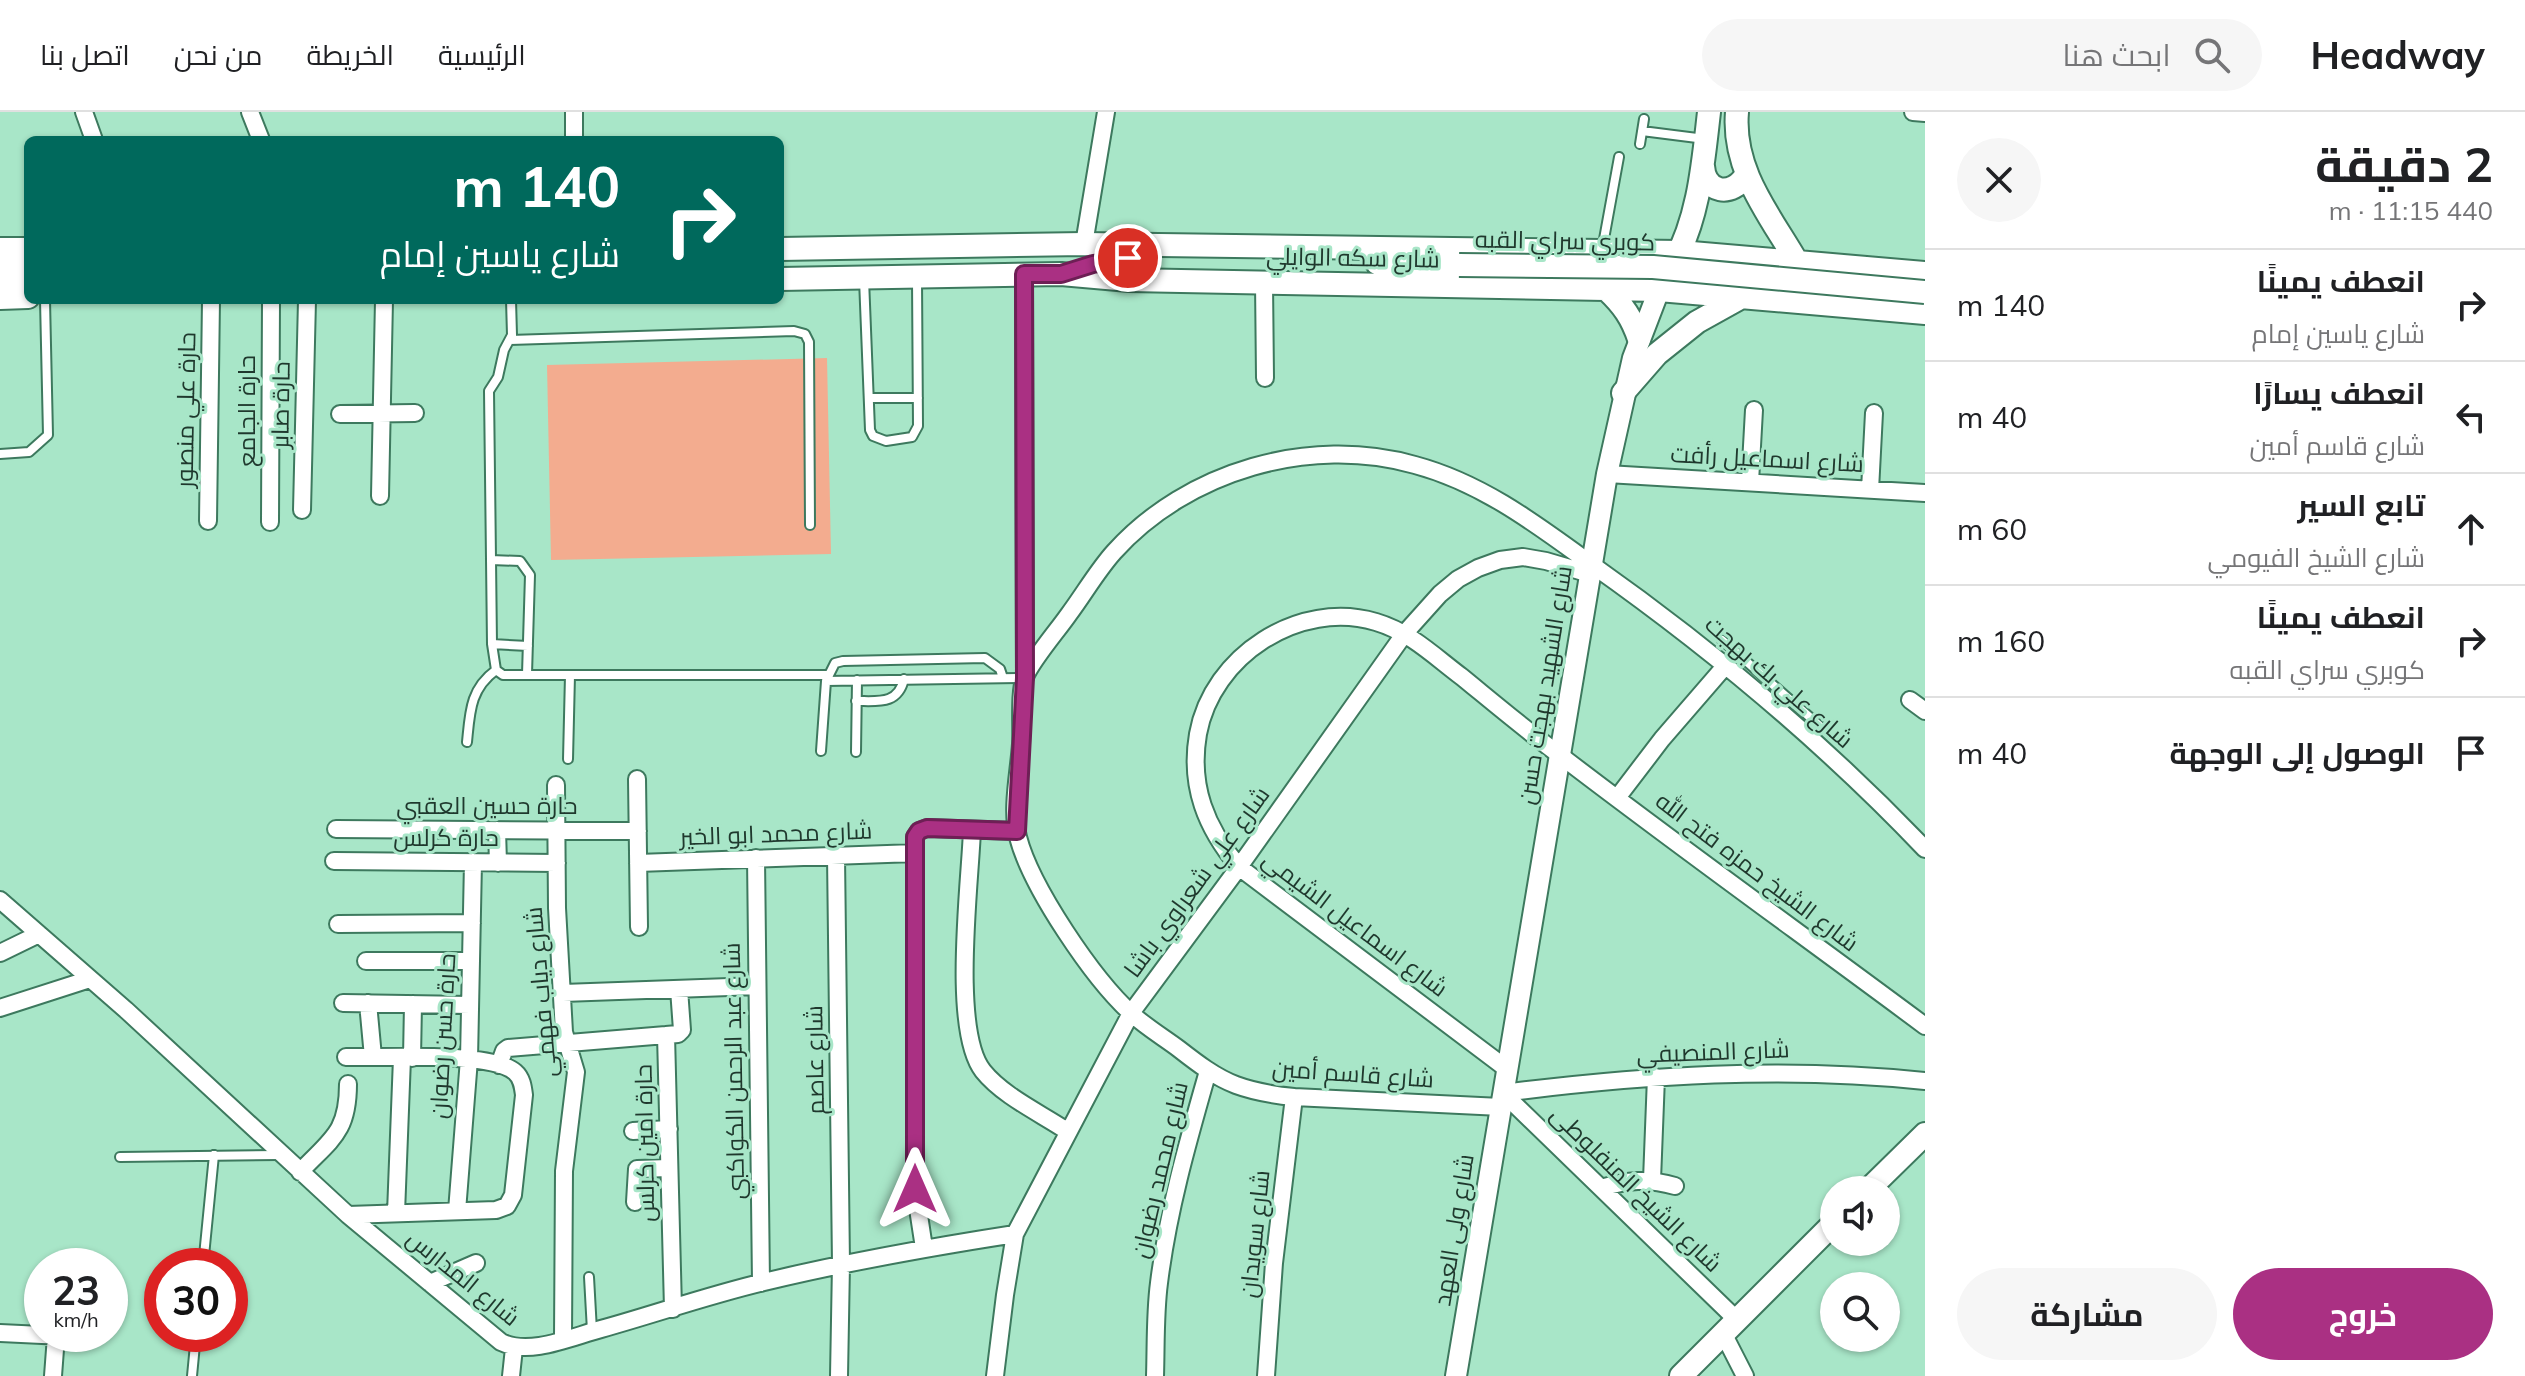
<!DOCTYPE html>
<html lang="ar">
<meta charset="utf-8">
<style>
:root{--surface:#fff;--page:#f6f6f6;--text:#202124;--muted:#757577;--line:#e0e0e0;--accent:#aa3083}
body{margin:0;font-family:Mulish,Cairo,sans-serif;background:var(--page);color:var(--text);direction:rtl;height:100vh;display:flex;flex-direction:column;font-size:30px;white-space:nowrap}
*{box-sizing:border-box;margin:0}
p{font-size:26px;color:var(--muted)}
.icon{flex:none;width:44px;height:44px;fill:none;stroke:currentColor;stroke-width:2;stroke-linecap:round;stroke-linejoin:round}
.map{position:relative;flex:1;overflow:hidden;direction:ltr}
.details{display:flex;flex-direction:column;background:var(--surface);width:600px}
.details>*{flex:none}
.hud{position:absolute;left:24px;top:24px;width:760px;height:168px;border-radius:12px;box-shadow:0 2px 6px #0004;direction:rtl;background:#00695c;color:#fff;overflow:hidden}
.tools{position:absolute;left:1820px;top:1064px;display:grid;gap:16px}
.tools a{display:grid;place-items:center;width:80px;height:80px;border-radius:50%;background:var(--surface);box-shadow:0 2px 6px #0004;font-size:40px}
.speed{position:absolute;left:24px;top:1136px;display:flex;gap:16px;font-size:40px;font-weight:700;text-align:center}
.speed>*{display:grid;place-content:center;width:104px;height:104px;border-radius:50%;background:var(--surface);box-shadow:0 2px 6px #0004;line-height:1}
.speed small{font-size:20px;font-weight:400}
.speed .limit{border:12px solid #d22;background:#fff;color:#111}
.pin{position:absolute;display:grid;place-items:center;width:68px;height:68px;color:#fff;margin:-34px;border:4px solid #fff;border-radius:50%;box-shadow:0 2px 8px #0007}
.me{position:absolute;width:88px;margin:-44px;rotate:0deg;stroke-linejoin:round;filter:drop-shadow(0 0 6px #0008)}
.turn{display:flex;align-items:center;gap:28px;height:168px;padding:0 32px;font-size:36px}
.turn .icon{width:104px;height:104px;stroke-width:2.5}
.turn b{display:block;font-size:56px;line-height:68px}
.round{display:grid;place-items:center;flex:none;width:84px;height:84px;border-radius:42px;background:var(--page)}
.head{display:flex;align-items:center;justify-content:space-between;height:136px;padding:0 32px}
h1{font-size:48px;font-weight:700;line-height:60px}
.button{display:flex;gap:16px;margin-top:auto;padding:16px 32px}
.button a{flex:1;height:92px;border-radius:48px;background:var(--accent);color:#fff;font-size:32px;font-weight:700;line-height:92px;text-align:center}
.button a+a{background:var(--page);color:var(--text)}
ul{padding:0;list-style:none}
li{display:flex;align-items:center;gap:24px;height:112px;padding:0 32px;border-top:2px solid var(--line)}
li div{flex:1}
li b{display:block;font-size:30px}
li em{font-style:normal}
header{display:flex;align-items:center;gap:48px;box-sizing:border-box;height:112px;padding:0 40px;background:var(--surface);border-bottom:2px solid var(--line)}
header strong{font-size:38px}
nav{display:flex;gap:44px;margin-inline-start:auto;font-size:28px}
.search{width:560px;height:72px;background:var(--page);display:flex;align-items:center;gap:20px;box-sizing:border-box;padding:0 28px;border-radius:44px;color:var(--muted);font-size:30px}
main{display:flex;flex:1;min-height:0}
.map>svg:first-child{display:block}
</style>
<header>
<strong>Headway</strong>
<div class="search"><svg class="icon" aria-label="search" viewBox="0 0 24 24"><circle cx="10" cy="10" r="6"/><path d="M15 15l6 6"/></svg>ابحث هنا</div>
<nav><a>الرئيسية</a><a>الخريطة</a><a>من نحن</a><a>اتصل بنا</a></nav>
</header>
<main>
<section class="details">
<div class="head"><div><h1>2 دقيقة</h1><p>440 m · 11:15</p></div><a class="round"><svg class="icon" aria-label="close" viewBox="0 0 24 24"><path d="M6 6l12 12M18 6L6 18"/></svg></a></div>
<ul>
<li><svg class="icon" aria-label="right" viewBox="0 0 24 24"><path d="M7 20v-9h11M14 6l5 5-5 5"/></svg><div><b>انعطف يمينًا</b><p>شارع ياسين إمام</p></div><em>140 m</em></li>
<li><svg class="icon" aria-label="left" viewBox="0 0 24 24"><path d="M17 20v-9H6M10 6l-5 5 5 5"/></svg><div><b>انعطف يسارًا</b><p>شارع قاسم أمين</p></div><em>40 m</em></li>
<li><svg class="icon" aria-label="ahead" viewBox="0 0 24 24"><path d="M12 20V5M6 11l6-6 6 6"/></svg><div><b>تابع السير</b><p>شارع الشيخ الفيومي</p></div><em>60 m</em></li>
<li><svg class="icon" aria-label="right" viewBox="0 0 24 24"><path d="M7 20v-9h11M14 6l5 5-5 5"/></svg><div><b>انعطف يمينًا</b><p>كوبري سراي القبه</p></div><em>160 m</em></li>
<li><svg class="icon" aria-label="arrive" viewBox="0 0 24 24"><path d="M6 21V4h12l-3 4 3 4H6"/></svg><div><b>الوصول إلى الوجهة</b></div><em>40 m</em></li>
</ul>
<div class="button"><a>خروج</a><a>مشاركة</a></div>
</section>
<div class="map">
<svg width="1925" height="1264" viewBox="0 0 1925 1264">
<rect width="100%" height="100%" fill="#a8e6c8"/>
<path fill="#f3ac8f" d="M827 246 831 442 551 448 547 253Z"/>
<g fill="none" stroke-linecap="round" stroke-linejoin="round">
<g stroke="#3d795e" stroke-width="12">
<path id="service" d="M1642 19 1705 27
M1640 32 1644 7
M1602 138 1619 45
M864 167 870 318 873 324 886 329 912 325 918 314 917 168
M511 188 512 223 504 238 498 265 489 279 492 532 496 558 503 563H828
M510 228 794 219 805 222 809 230 810 413
M869 286H918
M0 342 29 340 48 323 45 188
M491 448 520 449 530 463 527 562
M1722 528 1821 615
M492 532 528 534
M826 569 1024 566
M856 589C878 589 898 593 904 567
M467 630C470 600 470 577 496 558
M821 639 826 569 835 551 843 549 985 546 1000 557 1003 566
M856 640 857 568
M568 647 570 563
M120 1045 279 1043
M203 1154 214 1043
M589 1165 592 1219
M192 1264 196 1222"/>
</g>
<g stroke="#3d795e" stroke-width="20">
<path id="minor" d="M84 0 94 28
M250 0 261 28
M574 0V28
M1913 0 1925 1
M1084 132 1106 0
M1024 162 1025 565
M1264 170 1265 266
M340 302 415 301
M1607 362 1925 381
M1750 370 1754 298
M1870 378 1874 301
M380 384 384 188
M302 398 307 188
M208 409 211 188
M270 410 271 188
M1910 588 1925 599
M637 667 639 815
M556 673 557 796 564 920 576 960 564 1059 563 1227
M1617 686 1662 627 1726 553
M336 717 638 719
M497 718 498 751
M972 718C970 772 951 918 983 959 1003 984 1040 1001 1067 1019
M836 744 841 1152 839 1264
M756 746 761 1171
M334 749 557 751
M638 751 915 741
M0 788 126 898 348 1103 501 1230C530 1244 571 1225 601 1217 655 1202 709 1183 764 1170 847 1150 931 1135 1015 1122
M338 812 472 811
M0 841 39 822
M366 849H471
M563 881 757 874
M343 891 470 893
M368 891 373 945
M0 896 90 867
M346 945C381 946 491 939 515 960 522 966 523 975 524 983L513 1083 507 1094 496 1098 348 1103
M412 946 413 892
M499 953 504 939 508 936 666 923
M1507 957 1239 755C1206 716 1189 674 1198 622 1212 544 1299 487 1376 510 1410 520 1434 544 1462 565 1495 592 1527 619 1561 644 1681 736 1804 824 1925 914
M1503 981C1644 963 1784 954 1925 969
M1503 981 1736 1207
M1501 995 1294 985C1274 983 1255 980 1236 973 1215 965 1197 951 1179 937 1163 925 1146 915 1132 902 1093 867 1031 775 1018 725 1011 697 1019 661 1021 632 1022 614 1019 580 1025 565 1032 548 1058 518 1069 502 1084 482 1097 459 1114 440 1187 359 1310 323 1415 353 1482 371 1536 412 1591 452 1710 536 1824 631 1925 737
M633 1019 669 1017
M300 1060C331 1027 348 1021 348 972
M1652 1068 1656 965
M1601 1076C1627 1068 1648 1066 1675 1074
M635 1090 637 1057 669 1056
M457 1099 469 947 473 750
M396 1101 402 946
M924 1136 915 1077V725L919 719 927 716 1017 719
M430 1171 476 1151
M673 1197 666 923 678 922 682 918 679 877
M0 1221 84 1225
M1723 1221 1745 1264
M53 1264 56 1224
M511 1264 514 1236
M995 1264 1005 1183 1015 1122 1131 901 1239 755 1405 521 1440 482 1458 467 1478 456 1500 448 1523 445 1546 449 1590 462
M1155 1264C1156 1233 1155 1201 1159 1171 1168 1098 1188 1029 1208 959
M1266 1264 1274 1151 1294 985"/>
</g>
<g stroke="#3d795e" stroke-width="24">
<path id="tertiary" d="M1456 1264 1607 362 1633 246 1659 178"/>
</g>
<g stroke="#3d795e" stroke-width="26">
<path id="secondary" d="M1737 0C1732 58 1769 102 1797 150
M1703 54C1705 81 1732 86 1746 63
M0 137H28
M780 137 1084 132 1680 140 1925 161
M1377 151 1459 153
M1673 152C1699 106 1703 52 1709 0
M0 153 28 152
M780 167 1061 162 1129 168 1659 178 1925 201
M0 170H28
M1607 178C1623 193 1632 206 1639 227
M0 186 28 185
M1623 281 1657 242 1697 210 1742 185
M1868 1078 1925 1022
M1681 1264 1834 1111"/>
</g>
<use href="#service" stroke="#fff" stroke-width="8"/>
<use href="#minor" stroke="#fff" stroke-width="16"/>
<use href="#tertiary" stroke="#fff" stroke-width="20"/>
<use href="#secondary" stroke="#fff" stroke-width="22"/>
<g stroke="#3d795e" stroke-width="26" stroke-linecap="butt">
<path id="secondary-bridge" d="M1459 153 1653 155 1925 180"/>
</g>
<use href="#secondary-bridge" stroke="#fff" stroke-width="22"/>
</g>
<g fill="none" stroke-linecap="round" stroke-linejoin="round">
<g stroke="#6e1f55" stroke-width="20">
<path id="route" d="M915 1077V725L919 719 927 716 1017 719 1025 566 1024 162H1061L1093 152 1128 146"/>
</g>
<use href="#route" stroke="#aa3083" stroke-width="14"/>
</g>
<g text-anchor="middle" stroke-width="6" stroke-linejoin="round" paint-order="stroke">
<g font-size="24" fill="#1f382d" stroke="#a8e6c8">
<text transform="translate(1565 129) rotate(1)" y="8">كوبري سراي القبه</text>
<text transform="translate(1353 146) rotate(1)" y="8">شارع سكه الوايلي</text>
<text transform="translate(281 293) rotate(-89)" y="8">حارة صابر</text>
<text transform="translate(186 298) rotate(-89)" y="8">حارة علي منصور</text>
<text transform="translate(247 299) rotate(-90)" y="8">حارة الجامع</text>
<text transform="translate(1767 347) rotate(3)" y="8">شارع اسماعيل رأفت</text>
<text transform="translate(1779 570) rotate(41)" y="8">شارع علي بك بهجت</text>
<text transform="translate(1545 573) rotate(-81)" y="8">شارع الشهيد بهجت حسن</text>
<text x="487" y="702">حارة حسين العقبي</text>
<text transform="translate(776 722) rotate(-2)" y="8">شارع محمد ابو الخير</text>
<text x="446" y="734">حارة كرلس</text>
<text transform="translate(1757 760) rotate(37)" y="8">شارع الشيخ حمزه فتح الله</text>
<text transform="translate(1197 770) rotate(-54)" y="8">شارع علي شعراوي باشا</text>
<text transform="translate(1355 812) rotate(37)" y="8">شارع اسماعيل الشيمي</text>
<text transform="translate(541 880) rotate(-95)" y="8">شارع دياب فهمي</text>
<text transform="translate(443 924) rotate(-87)" y="8">حارة حسن رضوان</text>
<text transform="translate(1713 940) rotate(-2)" y="8">شارع المنصيفي</text>
<text transform="translate(815 948) rotate(-91)" y="8">شارع عاصم</text>
<text transform="translate(734 959) rotate(-91)" y="8">شارع عبد الرحمن الكواكبي</text>
<text transform="translate(1353 962) rotate(4)" y="8">شارع قاسم أمين</text>
<text transform="translate(645 1031) rotate(-91)" y="8">حارة امين كرلس</text>
<text transform="translate(1160 1058) rotate(-77)" y="8">شارع محمد رضوان</text>
<text transform="translate(1636 1077) rotate(44)" y="8">شارع الشيخ المنفلوطى</text>
<text transform="translate(1454 1118) rotate(-81)" y="8">شارع ولى العهد</text>
<text transform="translate(1255 1122) rotate(-84)" y="8">شارع سويدان</text>
<text transform="translate(463 1166) rotate(39)" y="8">شارع المدارس</text>
</g>
</g>
</svg>
<div class="tools">
<a><svg class="icon" aria-label="sound" viewBox="0 0 24 24"><path d="M4 9h4l5-4v14l-5-4H4zM17 9q2 3 0 6"/></svg></a>
<a><svg class="icon" aria-label="search" viewBox="0 0 24 24"><circle cx="10" cy="10" r="6"/><path d="M15 15l6 6"/></svg></a>
</div>
<div class="speed"><div>23<small>km/h</small></div><div class="limit">30</div></div>
<div class="pin" style="left:1128px;top:146px;background:#d93025"><svg class="icon" aria-label="arrive" viewBox="0 0 24 24"><path d="M6 21V4h12l-3 4 3 4H6"/></svg></div>
<svg class="me" style="left:915px;top:1077px" viewBox="-20 -20 40 40"><path d="M0-17L14 15 0 8-14 15z" fill="#aa3083" stroke="#fff" stroke-width="4"/></svg>
<div class="hud">
<div class="turn"><svg class="icon" aria-label="right" viewBox="0 0 24 24"><path d="M7 20v-9h11M14 6l5 5-5 5"/></svg><div><b>140 m</b>شارع ياسين إمام</div></div>
</div>
</div>
</main>
